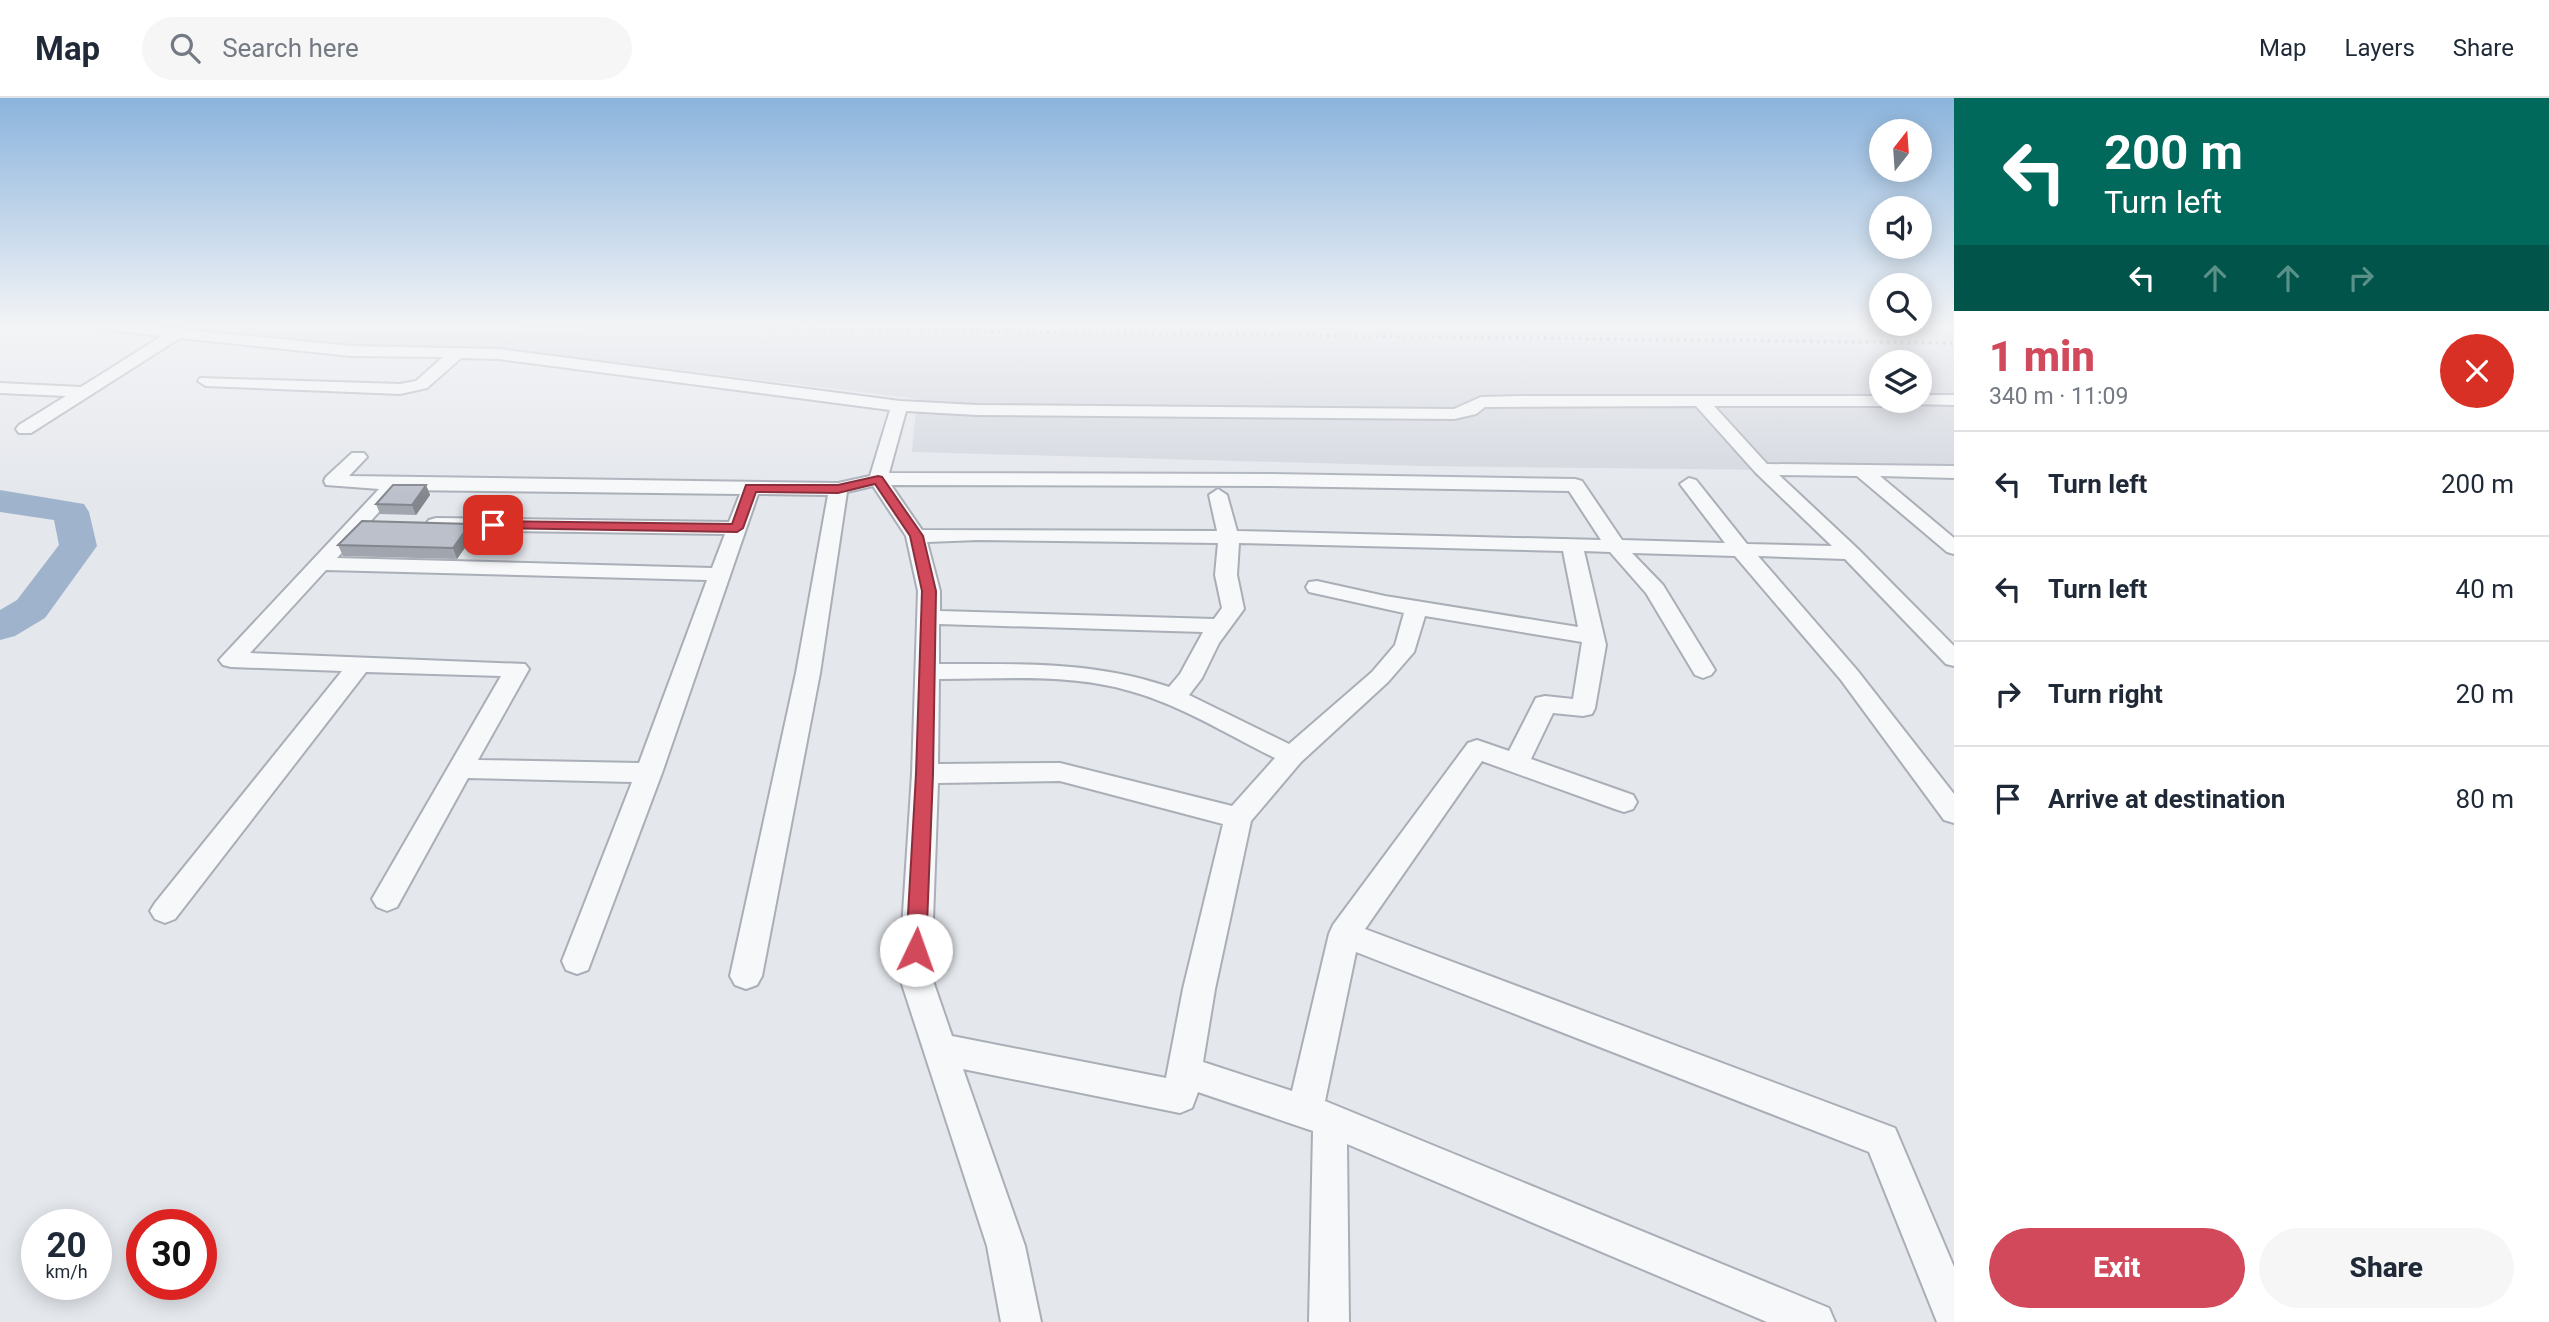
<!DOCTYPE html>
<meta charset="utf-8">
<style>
:root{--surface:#fff;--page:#f6f6f7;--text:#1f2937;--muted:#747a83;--line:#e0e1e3;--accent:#d1495b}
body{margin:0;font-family:Roboto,sans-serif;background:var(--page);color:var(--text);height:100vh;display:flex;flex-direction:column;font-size:26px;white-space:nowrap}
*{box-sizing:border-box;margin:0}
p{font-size:23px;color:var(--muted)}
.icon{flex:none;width:38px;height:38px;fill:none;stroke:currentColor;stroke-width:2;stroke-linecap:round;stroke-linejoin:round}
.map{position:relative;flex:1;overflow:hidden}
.drawer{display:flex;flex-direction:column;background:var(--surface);width:595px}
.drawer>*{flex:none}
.hud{background:#00695c;color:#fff;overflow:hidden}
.needle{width:46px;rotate:17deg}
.controls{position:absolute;left:1869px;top:21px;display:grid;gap:14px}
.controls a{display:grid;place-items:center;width:63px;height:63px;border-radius:50%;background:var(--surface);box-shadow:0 4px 18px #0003;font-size:35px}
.speed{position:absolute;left:21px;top:1111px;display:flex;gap:14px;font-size:35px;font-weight:700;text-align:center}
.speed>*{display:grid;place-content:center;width:91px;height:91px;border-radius:50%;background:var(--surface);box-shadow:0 4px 18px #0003;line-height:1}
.speed small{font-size:18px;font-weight:400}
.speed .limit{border:10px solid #d22;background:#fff;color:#111}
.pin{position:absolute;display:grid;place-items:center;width:60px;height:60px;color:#fff;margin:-30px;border-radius:14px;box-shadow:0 4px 10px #0006}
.me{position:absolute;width:77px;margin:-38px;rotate:3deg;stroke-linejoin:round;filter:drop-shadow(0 0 5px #0008)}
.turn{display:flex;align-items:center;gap:24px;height:147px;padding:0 35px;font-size:32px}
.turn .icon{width:91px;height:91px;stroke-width:2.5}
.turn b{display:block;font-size:49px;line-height:60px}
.lanes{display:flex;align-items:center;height:66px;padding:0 35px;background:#0003;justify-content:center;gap:35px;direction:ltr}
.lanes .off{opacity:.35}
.round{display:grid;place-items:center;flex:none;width:74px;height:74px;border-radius:37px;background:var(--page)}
.headline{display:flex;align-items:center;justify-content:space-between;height:119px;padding:0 35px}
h1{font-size:42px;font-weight:800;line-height:52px;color:var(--accent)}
.primary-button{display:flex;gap:14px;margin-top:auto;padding:14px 35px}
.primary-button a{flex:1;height:80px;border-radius:42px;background:var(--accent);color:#fff;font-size:28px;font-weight:800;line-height:80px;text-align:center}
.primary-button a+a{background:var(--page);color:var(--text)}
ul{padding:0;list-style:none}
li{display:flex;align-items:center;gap:21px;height:105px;padding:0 35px;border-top:2px solid var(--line)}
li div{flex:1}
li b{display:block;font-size:26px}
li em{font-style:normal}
header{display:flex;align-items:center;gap:42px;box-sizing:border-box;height:98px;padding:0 35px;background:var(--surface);border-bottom:2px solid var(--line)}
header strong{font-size:33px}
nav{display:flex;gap:38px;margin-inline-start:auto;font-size:24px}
.search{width:490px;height:63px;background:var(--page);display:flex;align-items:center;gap:18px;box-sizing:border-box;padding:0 24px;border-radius:38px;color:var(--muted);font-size:26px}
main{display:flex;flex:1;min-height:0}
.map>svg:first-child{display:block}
</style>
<header>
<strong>Map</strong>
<div class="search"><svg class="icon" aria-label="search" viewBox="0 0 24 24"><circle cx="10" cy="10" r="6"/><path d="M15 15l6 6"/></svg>Search here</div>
<nav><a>Map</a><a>Layers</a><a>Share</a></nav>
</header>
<main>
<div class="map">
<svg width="1954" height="1224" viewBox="0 0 1954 1224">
<rect width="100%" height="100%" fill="#e4e7ec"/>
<path fill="#d2d6de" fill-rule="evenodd" d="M160 228H1954V374L1422 368 912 354 917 301 534 254 323 246ZM1881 264H1920V303H1881Z"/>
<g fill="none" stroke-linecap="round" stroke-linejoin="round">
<path fill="#9fb4cc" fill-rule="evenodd" d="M0 392 84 406 89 414 97 448 45 520 15 538 0 542V512L17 502 59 447 54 422 0 414Z"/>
<g stroke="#a9aeb7" stroke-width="4">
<path id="minor" d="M101 228H148L351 248 499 251 900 303 977 307 1454 311 1481 299 1520 298H1881V303H1894L1886 308H1714L1767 366 1954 368V380L1880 378 1954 440V456L1947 454 1857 378 1779 377 1858 451 1954 548V568L1946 566 1845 461 1758 458 1857 572 1954 696V725L1944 722 1841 582 1735 458 1632 455 1663 487 1715 572 1711 577 1703 580 1695 577 1646 495 1610 454 1584 453 1606 547 1595 610 1592 616 1583 618 1553 615 1531 661 1633 697 1637 704 1633 711 1624 714 1615 711 1482 663 1365 831 1895 1030 1954 1169V1224H1937L1869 1054 1356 854 1325 1003 1829 1210 1835 1224H1767L1347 1046 1349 1224H1309L1313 1033 1198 994 1192 1010 1180 1015 963 971 1025 1148 1041 1224H1001L987 1148 899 877 912 676 918 493 906 438 873 388 847 394 820 575 762 878 757 887 746 891 735 887 730 878 796 575 828 397 758 396 662 675 588 872 577 876 566 872 562 863 632 684 468 680 397 809 387 813 377 809 372 801 501 578 366 574 175 821 165 825 155 821 150 813 155 805 342 573 231 569 223 567 219 562 379 391 326 387 324 383 326 379 352 355H364L367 359 349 378 838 385 870 378 890 312 499 261 461 260 427 290 400 296 206 288 198 283 200 280 400 286 416 283 443 259 351 258 180 240 31 335H19L16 331 19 327 66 298 0 295V285L81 289 162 238 108 232ZM1696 308 1756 375 1832 448 1747 446 1696 382 1689 380 1680 386 1725 445 1622 442 1582 383 1575 381 1272 376 889 375 906 313 977 317 1454 321 1476 316 1485 309ZM891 387 1272 388 1569 393 1601 442 1237 433 1227 397 1218 391 1209 397 1217 433 922 432ZM399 392 740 396 729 424 436 420 429 422 426 426 429 430 436 432 725 436 712 470 337 460ZM978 442 1218 445 1215 477 1222 510 1214 521 940 513V493L927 444ZM1239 445 1563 453 1578 529 1385 498 1317 483 1309 484 1306 489 1309 494 1404 515 1395 547 1372 574 1289 646 1189 597 1202 580 1219 545 1244 511 1237 477ZM326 472 707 482 639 665 478 662 529 571 525 566 250 555ZM1425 518 1582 544 1573 601 1545 598 1536 600 1509 653 1477 642 1468 645 1333 827 1329 836 1292 993 1203 964 1215 891 1251 723 1301 664 1388 584 1414 554ZM939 526 1203 534 1180 576 1169 589C1094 563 1017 566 939 566ZM939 581C1002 581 1069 575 1130 593 1181 607 1228 637 1275 660L1232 708 1060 665 938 666ZM1060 683 1223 726 1183 891 1166 980 952 938 931 877 938 685Z
M1920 297H1954V307L1914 306 1912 303H1920Z"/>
</g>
<path stroke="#c2c5cb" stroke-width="2.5" stroke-dasharray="3.5 3.5" stroke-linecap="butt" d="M769 238 914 239"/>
<use href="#minor" fill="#f7f8fa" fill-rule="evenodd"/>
<path stroke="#7d8696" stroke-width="3.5" stroke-dasharray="2.5 4.5" stroke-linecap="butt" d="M522 228 1954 245"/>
<path stroke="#c2c5cb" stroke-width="2.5" stroke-dasharray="3.5 3.5" stroke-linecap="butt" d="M769 238 773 228"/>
</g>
<path fill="#a1a5ae" d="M426 387 430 397 416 417 380 416 376 406Z
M474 437 457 461 343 458 338 447Z"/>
<path fill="#83868d" d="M426 387 430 397 416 417 412 407Z
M470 426 474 437 457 461 453 450Z"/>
<path fill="#bbc0ca" stroke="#83868d" stroke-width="2" d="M393 387H426L412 407 376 406Z
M362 423 470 426 453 450 338 447Z"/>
<linearGradient id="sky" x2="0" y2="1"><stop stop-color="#8bb4dd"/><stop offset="0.57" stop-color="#f3f4f6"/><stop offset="1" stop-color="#f3f4f6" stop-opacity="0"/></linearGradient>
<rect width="1954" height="399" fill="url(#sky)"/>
<path fill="#d1495b" stroke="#882f3b" stroke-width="2" d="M878 378 882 379 923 438 936 493 933 676 926 852 923 858 916 860 909 858 906 852 916 676 922 493 910 438 875 386 838 395 756 394 743 430 737 434 493 430 487 427 493 423 732 426 746 387H838Z"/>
</svg>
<div class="controls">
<a><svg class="needle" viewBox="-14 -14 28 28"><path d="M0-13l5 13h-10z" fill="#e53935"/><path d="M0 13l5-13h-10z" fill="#747a83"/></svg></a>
<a><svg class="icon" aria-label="sound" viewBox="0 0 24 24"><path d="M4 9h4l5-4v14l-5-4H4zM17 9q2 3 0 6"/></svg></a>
<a><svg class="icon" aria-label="search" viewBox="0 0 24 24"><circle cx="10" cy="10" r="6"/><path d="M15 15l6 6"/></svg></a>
<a><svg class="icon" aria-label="layers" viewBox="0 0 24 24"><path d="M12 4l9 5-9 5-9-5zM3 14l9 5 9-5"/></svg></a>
</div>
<div class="speed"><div>20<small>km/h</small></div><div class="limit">30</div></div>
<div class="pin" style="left:493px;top:427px;background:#d93025"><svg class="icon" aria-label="arrive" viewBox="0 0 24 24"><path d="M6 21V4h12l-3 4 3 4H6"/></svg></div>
<svg class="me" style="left:916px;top:852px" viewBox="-20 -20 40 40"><circle r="19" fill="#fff"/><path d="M0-13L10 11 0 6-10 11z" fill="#d1495b"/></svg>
</div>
<section class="drawer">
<div class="hud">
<div class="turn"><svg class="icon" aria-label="left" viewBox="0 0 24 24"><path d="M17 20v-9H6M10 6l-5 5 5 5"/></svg><div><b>200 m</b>Turn left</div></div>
<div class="lanes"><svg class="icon" aria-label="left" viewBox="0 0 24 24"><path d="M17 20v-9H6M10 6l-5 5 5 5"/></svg><svg class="icon off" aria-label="ahead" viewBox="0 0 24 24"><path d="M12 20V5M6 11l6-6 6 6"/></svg><svg class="icon off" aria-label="ahead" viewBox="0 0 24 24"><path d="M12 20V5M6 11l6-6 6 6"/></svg><svg class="icon off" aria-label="right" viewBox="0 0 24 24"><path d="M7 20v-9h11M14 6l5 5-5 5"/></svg></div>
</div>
<div class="headline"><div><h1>1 min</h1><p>340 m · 11:09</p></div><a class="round" style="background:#d93025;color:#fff"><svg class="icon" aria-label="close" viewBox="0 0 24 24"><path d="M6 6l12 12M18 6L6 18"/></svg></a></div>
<ul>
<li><svg class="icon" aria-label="left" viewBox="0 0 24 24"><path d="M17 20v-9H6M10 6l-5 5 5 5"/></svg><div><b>Turn left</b></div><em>200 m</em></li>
<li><svg class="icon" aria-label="left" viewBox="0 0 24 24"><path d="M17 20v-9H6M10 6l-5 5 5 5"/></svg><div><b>Turn left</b></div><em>40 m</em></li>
<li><svg class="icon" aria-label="right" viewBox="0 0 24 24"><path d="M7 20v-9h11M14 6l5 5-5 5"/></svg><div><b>Turn right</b></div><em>20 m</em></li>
<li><svg class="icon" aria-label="arrive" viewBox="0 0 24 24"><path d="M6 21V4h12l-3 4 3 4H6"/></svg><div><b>Arrive at destination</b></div><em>80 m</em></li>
</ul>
<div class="primary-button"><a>Exit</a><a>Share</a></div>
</section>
</main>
